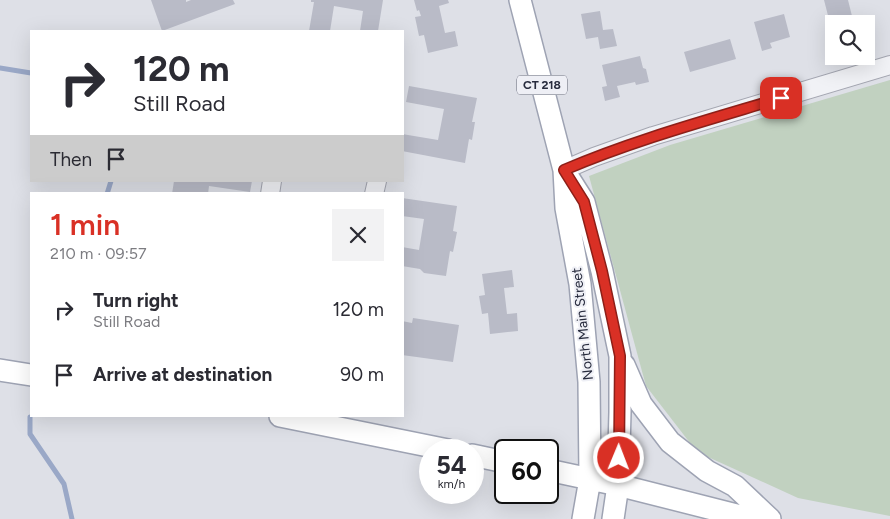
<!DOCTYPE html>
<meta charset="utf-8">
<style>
:root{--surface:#fff;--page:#f2f2f3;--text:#2b2b33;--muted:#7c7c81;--accent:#d93025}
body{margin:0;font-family:Figtree,sans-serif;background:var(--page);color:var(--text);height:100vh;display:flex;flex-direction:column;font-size:19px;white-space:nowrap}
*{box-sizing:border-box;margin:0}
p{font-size:16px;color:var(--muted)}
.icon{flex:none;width:28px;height:28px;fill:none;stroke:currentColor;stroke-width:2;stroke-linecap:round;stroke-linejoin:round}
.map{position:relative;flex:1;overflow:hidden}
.panel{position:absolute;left:30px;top:192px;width:374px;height:225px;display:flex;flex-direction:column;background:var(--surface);border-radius:0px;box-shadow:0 5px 20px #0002}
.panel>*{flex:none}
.banner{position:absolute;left:30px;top:30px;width:374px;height:152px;border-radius:0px;box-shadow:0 5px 20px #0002;background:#fff;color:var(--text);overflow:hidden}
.tools{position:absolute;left:825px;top:15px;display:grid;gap:10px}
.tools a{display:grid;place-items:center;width:50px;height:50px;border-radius:0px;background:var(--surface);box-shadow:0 5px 20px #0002;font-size:25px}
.speed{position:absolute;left:419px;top:439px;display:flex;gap:10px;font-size:25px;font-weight:700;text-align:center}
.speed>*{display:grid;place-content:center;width:65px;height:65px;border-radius:50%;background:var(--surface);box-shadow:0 5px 20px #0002;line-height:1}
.speed small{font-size:12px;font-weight:400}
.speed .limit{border:2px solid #111;border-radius:8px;background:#fff;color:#111}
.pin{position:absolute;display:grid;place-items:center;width:42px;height:42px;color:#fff;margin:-21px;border-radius:10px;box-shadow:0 2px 8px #0006}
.me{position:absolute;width:55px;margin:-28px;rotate:1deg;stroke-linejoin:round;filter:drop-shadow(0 0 4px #0008)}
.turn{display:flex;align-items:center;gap:18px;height:105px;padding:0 20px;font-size:22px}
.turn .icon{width:65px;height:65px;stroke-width:2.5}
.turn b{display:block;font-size:35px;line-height:42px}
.then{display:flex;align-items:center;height:48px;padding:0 20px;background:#0003;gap:10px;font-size:19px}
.round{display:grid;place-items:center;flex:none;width:52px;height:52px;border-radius:0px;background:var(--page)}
.head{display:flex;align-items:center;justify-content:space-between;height:85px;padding:0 20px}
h1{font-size:30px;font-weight:600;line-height:38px;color:var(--accent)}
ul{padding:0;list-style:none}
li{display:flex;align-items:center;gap:15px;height:65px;padding:0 20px}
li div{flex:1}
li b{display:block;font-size:19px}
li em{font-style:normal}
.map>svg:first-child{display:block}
</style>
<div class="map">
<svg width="890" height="519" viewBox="0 0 890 519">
<rect width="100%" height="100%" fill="#dee0e7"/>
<path fill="#c1d1c0" d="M890 80V516L798 498 697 452 646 386 589 176 670 145Z"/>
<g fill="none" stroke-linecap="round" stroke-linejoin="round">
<path stroke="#9aa8c7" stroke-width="5" d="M0 68 31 73
M107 194 111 181
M30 417V434L64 484 72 519"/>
</g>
<path fill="#b9bbc7" d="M151 0H186V2L191 0H233L235 4 162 31Z
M311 0H383L378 31H360L363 11 334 6 330 31H309L314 2H311Z
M414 0H448L449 3 439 6 445 33 455 31 458 46 428 53 424 35 419 36 415 17 421 16 419 10 417 11Z
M824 0H848L854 24H834V30L832 31Z
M600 11 603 30 613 29 617 46 600 49 598 37 586 39 581 14Z
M784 14 790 37 770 43 772 48 762 51 754 22Z
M730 39 736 59 690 72 684 52Z
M640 56 643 68 646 69 649 82 636 85 635 82 617 86 620 97 605 101 602 87 607 86 602 65Z
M409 86 477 98 472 122H475L472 140 469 139 465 163 402 151V134L438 140 444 109 406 102Z
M174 181H252L250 192 209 186 208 194H172Z
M402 198 457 206 453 231 457 232 453 252 450 251 446 276 424 273 420 269 402 266V247L419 250 424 219 402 216Z
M512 270 514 287 504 288 507 314 517 313 518 331 490 334 488 313 482 314 479 296 485 295 482 274Z
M413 318 459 325 453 362 402 355V321L412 323Z"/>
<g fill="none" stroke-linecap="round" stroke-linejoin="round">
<g stroke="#a4a6b1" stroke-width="20">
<path id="minor" d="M564 170 594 157 653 136 890 65
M270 194 272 181
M374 194 377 181"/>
</g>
<g stroke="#9ea3b3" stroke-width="24">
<path id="major" d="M520 0 564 170 566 208 580 284 589 382 590 479 583 519
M565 172 584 202 602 271 620 356V412L618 485 613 519
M624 365 641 404 670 442 707 471 735 486 770 519
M0 370 31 375
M280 416 448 450
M472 455 505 462
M548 470 618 485 752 519"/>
</g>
<use href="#minor" stroke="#f1f2f6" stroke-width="18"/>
<use href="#major" stroke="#fff" stroke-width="21"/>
</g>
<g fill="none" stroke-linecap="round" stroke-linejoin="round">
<g stroke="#8d1f18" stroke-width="12">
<path id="route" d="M619 458 620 356 602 271 584 202 564 170C634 140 708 120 781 98"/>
</g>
<use href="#route" stroke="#d93025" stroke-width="9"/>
</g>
<g text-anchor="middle" stroke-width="4" stroke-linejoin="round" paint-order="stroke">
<rect fill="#eeeff5" stroke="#636675" stroke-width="1" x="517" y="75.5" width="50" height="19" rx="4"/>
<g font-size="12" font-weight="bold" fill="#282c3e">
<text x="542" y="89">CT 218</text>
</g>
<g font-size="14" fill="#282c3e" stroke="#eeeff5">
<text transform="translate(582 324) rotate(-96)" y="5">North Main Street</text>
</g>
</g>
</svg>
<div class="tools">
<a><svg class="icon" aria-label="search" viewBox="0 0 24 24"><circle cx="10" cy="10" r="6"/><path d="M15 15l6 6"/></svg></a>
</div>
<div class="speed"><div>54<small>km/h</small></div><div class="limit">60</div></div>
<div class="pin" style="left:781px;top:98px;background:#d93025"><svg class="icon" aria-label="arrive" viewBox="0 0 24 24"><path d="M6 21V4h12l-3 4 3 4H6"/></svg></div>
<svg class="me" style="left:619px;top:458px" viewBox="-20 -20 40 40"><circle r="17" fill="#d93025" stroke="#fff" stroke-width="3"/><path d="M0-11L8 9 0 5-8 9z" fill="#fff"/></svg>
<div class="banner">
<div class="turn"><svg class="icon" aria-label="right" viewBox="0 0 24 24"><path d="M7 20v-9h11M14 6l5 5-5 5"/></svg><div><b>120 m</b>Still Road</div></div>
<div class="then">Then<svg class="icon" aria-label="arrive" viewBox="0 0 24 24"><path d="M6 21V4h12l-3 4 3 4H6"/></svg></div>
</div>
<section class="panel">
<div class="head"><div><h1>1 min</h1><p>210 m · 09:57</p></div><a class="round"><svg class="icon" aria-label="close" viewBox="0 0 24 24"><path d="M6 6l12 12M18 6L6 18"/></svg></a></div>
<ul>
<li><svg class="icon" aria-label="right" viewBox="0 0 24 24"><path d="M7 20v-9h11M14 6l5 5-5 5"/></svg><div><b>Turn right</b><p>Still Road</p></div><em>120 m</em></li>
<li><svg class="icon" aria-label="arrive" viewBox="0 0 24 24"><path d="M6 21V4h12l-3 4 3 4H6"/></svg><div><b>Arrive at destination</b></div><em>90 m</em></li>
</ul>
</section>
</div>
